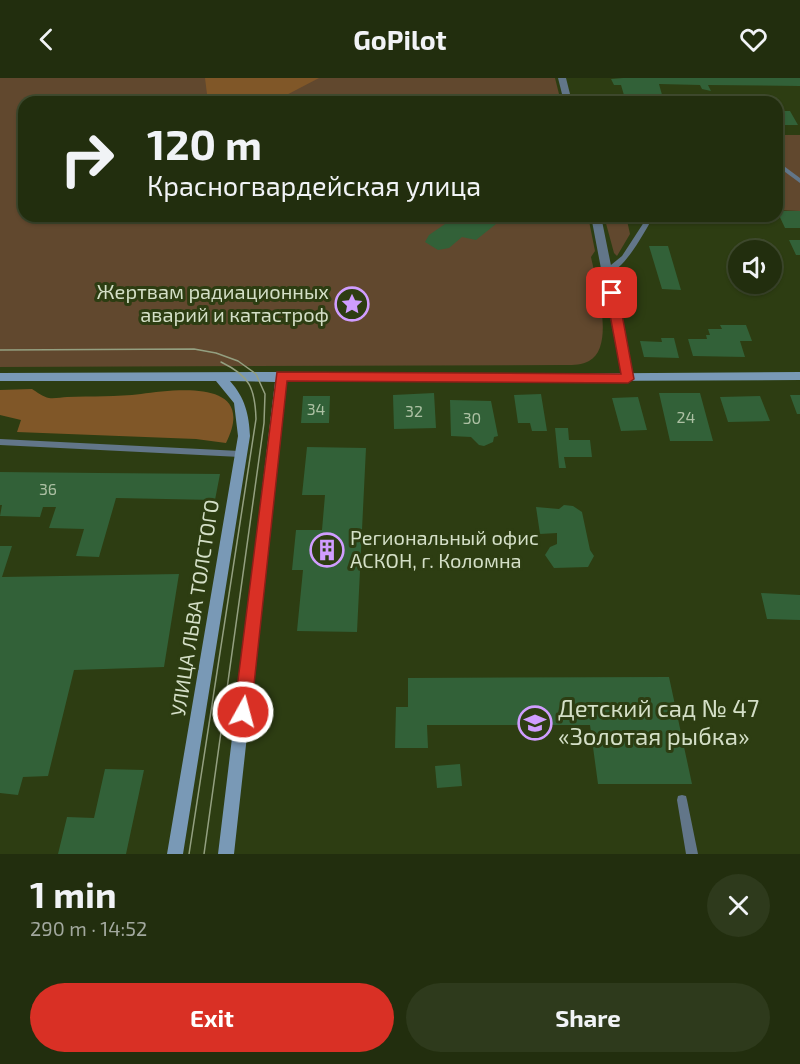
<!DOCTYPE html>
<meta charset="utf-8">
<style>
:root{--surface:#222e0e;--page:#2e3a1c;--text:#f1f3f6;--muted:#a2a89e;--line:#3f4a2e;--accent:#d93025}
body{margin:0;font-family:"Exo 2",sans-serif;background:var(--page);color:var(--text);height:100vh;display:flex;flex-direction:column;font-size:22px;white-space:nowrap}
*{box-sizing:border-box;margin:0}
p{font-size:20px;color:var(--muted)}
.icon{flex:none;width:33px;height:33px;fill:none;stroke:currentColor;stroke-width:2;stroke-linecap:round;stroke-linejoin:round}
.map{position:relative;height:776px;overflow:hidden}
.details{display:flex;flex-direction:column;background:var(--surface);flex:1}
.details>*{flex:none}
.top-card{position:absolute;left:18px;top:18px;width:765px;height:126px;border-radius:18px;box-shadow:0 2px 4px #0004,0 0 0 2px var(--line);background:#222e0e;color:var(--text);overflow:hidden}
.buttons{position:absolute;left:728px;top:162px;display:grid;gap:12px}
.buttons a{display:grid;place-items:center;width:54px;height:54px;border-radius:50%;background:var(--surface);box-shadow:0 2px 4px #0004,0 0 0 2px var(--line);font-size:30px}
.pin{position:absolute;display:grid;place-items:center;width:51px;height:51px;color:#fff;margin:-26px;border-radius:12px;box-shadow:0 3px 9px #0006}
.me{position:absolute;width:66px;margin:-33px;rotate:7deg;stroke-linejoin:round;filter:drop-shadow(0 0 4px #0008)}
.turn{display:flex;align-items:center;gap:21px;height:126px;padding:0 30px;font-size:27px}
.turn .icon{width:78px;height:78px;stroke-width:2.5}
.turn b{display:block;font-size:42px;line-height:51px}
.round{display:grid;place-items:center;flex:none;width:63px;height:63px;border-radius:32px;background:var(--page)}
.headline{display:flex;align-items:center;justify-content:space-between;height:102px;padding:0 30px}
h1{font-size:36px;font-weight:700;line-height:45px}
.cta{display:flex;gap:12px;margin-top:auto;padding:12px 30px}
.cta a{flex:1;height:69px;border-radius:36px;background:var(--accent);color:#fff;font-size:24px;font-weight:700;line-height:69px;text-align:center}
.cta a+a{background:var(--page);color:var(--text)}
header{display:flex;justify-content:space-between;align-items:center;height:78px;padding:0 30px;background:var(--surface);font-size:27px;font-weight:700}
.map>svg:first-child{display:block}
</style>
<header><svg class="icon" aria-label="back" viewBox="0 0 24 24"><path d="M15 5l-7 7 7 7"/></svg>GoPilot<svg class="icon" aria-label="heart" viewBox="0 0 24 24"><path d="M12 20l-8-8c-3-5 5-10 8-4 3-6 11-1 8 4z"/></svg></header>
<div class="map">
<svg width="800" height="776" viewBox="0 0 800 776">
<rect width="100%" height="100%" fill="#2d3d12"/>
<path fill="#61482e" d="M0 0H555L561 24H24V138H588L595 173 591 179C596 203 616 269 589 283 582 287 574 287 566 287L0 289Z
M777 57H800V133L777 132Z
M604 138H626L630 156 617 178 614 175Z"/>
<path fill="#805728" d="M205 0H319L273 24H208Z
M32 311C37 314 43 319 49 320 54 321 62 319 67 319 92 318 117 319 141 316 178 311 258 301 226 365L196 361 17 354 21 342 0 337V312Z"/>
<path fill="#326138" d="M623 0H800V8L708 7 711 13 702 11 700 7 659 6 664 24H626L621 7H614L611 1Z
M777 33H790L798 47H784Z
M777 133H800V150H785Z
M437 138H506L476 162 462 159 449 170 438 172 425 164 429 157 445 146 437 142Z
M789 162H800V177H796Z
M649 168H668L681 212 662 211Z
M720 247H746L752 263H740L745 279 693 278 688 261H707L706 257H710L708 251H722Z
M661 260H674L679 280 644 279 640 263 662 264Z
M434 315 436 350 394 351 393 317Z
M659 315H700L713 363H670Z
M541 316 547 353H532L530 345H518L514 317Z
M790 317H800V336H797Z
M303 318H330L329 345H301Z
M760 318 770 343 728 344 720 319Z
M638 319 647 352 621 353 612 320Z
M450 322 491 323 498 358 494 359 493 364 484 368 479 367 471 359 451 358Z
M555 350H568L569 362H590L592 379H564L566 390H559Z
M307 369 366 370 357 554 297 553 303 492H292L296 452H322L325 417H302Z
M0 394 100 395 220 396 215 422 116 420 99 479 76 478 84 451 49 450 56 429H43L40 439 0 438 2 427H0Z
M564 427 573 428 582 434 590 472 594 478 588 489 554 490 545 477 550 469 557 466V455L540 456 536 429 559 431Z
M0 468H12L2 499 179 496 164 589 74 592 48 698 23 699 18 717 0 715Z
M761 515 800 517V542L767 541Z
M669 599 692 706H598L590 647H427L428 670H395L396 629H408V600Z
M460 686 462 708 437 710 435 688Z
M105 691 144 692 126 776H58L67 739 94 740Z"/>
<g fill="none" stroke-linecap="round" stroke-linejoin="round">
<path fill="#627689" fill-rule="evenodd" d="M777 83 800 100V105L777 88Z
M648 138H654C645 152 624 195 606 195V191L622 178Z
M0 361 240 373 243 374 244 376 243 378 240 379 0 367Z
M682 717 686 718 687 722 698 776H686L677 722 678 718Z"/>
<path fill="#627689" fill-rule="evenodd" d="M558 0H566L572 24H564Z
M591 138H601L634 301 628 305 622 301Z"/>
<path fill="#7999b6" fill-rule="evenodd" d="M281 294 500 296 800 294V302L286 304 234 776H218L275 304 230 303C245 320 249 336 250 358L183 776H167L238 358 234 325 216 303H0V295Z"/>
<path stroke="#94a081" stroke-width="1.5" d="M0 272 194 271 216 275 238 283 256 296 265 316 264 345 204 776
M189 776 256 341C255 310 250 298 221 284"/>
</g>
<path fill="#d93025" stroke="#8d1f18" stroke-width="1.5" d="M612 211 618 215 634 301 628 305 287 303 251 634 248 640 243 643 237 640 234 634 277 294 621 296 606 215Z"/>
<defs>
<g id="sight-ring" transform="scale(1.725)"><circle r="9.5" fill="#2d3d12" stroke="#d09dff" stroke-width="1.5"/><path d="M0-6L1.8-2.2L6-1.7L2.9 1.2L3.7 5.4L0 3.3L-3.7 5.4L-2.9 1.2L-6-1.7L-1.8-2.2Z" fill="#d09dff"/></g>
<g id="building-ring" transform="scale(1.725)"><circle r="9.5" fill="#2d3d12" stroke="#d09dff" stroke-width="1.5"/><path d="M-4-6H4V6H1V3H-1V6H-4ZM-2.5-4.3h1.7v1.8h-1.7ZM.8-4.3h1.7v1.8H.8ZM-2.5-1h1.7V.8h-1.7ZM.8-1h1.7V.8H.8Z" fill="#d09dff"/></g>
<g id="school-ring" transform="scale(1.725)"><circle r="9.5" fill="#2d3d12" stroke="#d09dff" stroke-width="1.5"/><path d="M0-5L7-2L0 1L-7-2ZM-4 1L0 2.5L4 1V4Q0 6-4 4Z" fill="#d09dff"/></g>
</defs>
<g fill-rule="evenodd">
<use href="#sight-ring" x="352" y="226"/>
<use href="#building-ring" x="327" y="472"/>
<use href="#school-ring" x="535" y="645"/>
</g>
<g text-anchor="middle" stroke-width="6" stroke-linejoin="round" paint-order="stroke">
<g font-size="16" fill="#acc0a3">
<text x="316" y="337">34</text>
<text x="414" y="339">32</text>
<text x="686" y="345">24</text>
<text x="472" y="346">30</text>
<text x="48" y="417">36</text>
</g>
<g font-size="20" fill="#d4dfc7" stroke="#2d3d12" text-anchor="end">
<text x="329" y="221">Жертвам радиационных<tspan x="329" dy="23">аварий и катастроф</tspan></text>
<text x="350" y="467" text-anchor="start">Региональный офис<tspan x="350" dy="23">АСКОН, г. Коломна</tspan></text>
</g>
<g font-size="20" fill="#d4dfc7" stroke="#2d3d12">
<text transform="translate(195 530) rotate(-81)" y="7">УЛИЦА ЛЬВА ТОЛСТОГО</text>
</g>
<g font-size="24" fill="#d4dfc7" stroke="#2d3d12" text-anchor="start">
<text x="558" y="639">Детский сад № 47<tspan x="558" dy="28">«Золотая рыбка»</tspan></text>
</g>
</g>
</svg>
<div class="buttons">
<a><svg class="icon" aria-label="sound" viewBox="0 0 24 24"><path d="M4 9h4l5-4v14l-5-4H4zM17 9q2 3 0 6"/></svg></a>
</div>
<div class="pin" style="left:612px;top:215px;background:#d93025"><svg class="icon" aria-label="arrive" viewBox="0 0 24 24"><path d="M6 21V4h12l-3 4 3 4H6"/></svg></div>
<svg class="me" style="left:243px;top:634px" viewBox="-20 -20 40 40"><circle r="17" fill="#d93025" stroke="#fff" stroke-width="3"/><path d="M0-11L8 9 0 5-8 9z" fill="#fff"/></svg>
<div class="top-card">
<div class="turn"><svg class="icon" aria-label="right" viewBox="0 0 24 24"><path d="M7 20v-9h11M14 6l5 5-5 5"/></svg><div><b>120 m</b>Красногвардейская улица</div></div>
</div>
</div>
<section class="details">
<div class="headline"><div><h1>1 min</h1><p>290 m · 14:52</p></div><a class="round"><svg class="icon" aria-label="close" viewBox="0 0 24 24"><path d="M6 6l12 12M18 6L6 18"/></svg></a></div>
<div class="cta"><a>Exit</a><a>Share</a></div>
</section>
